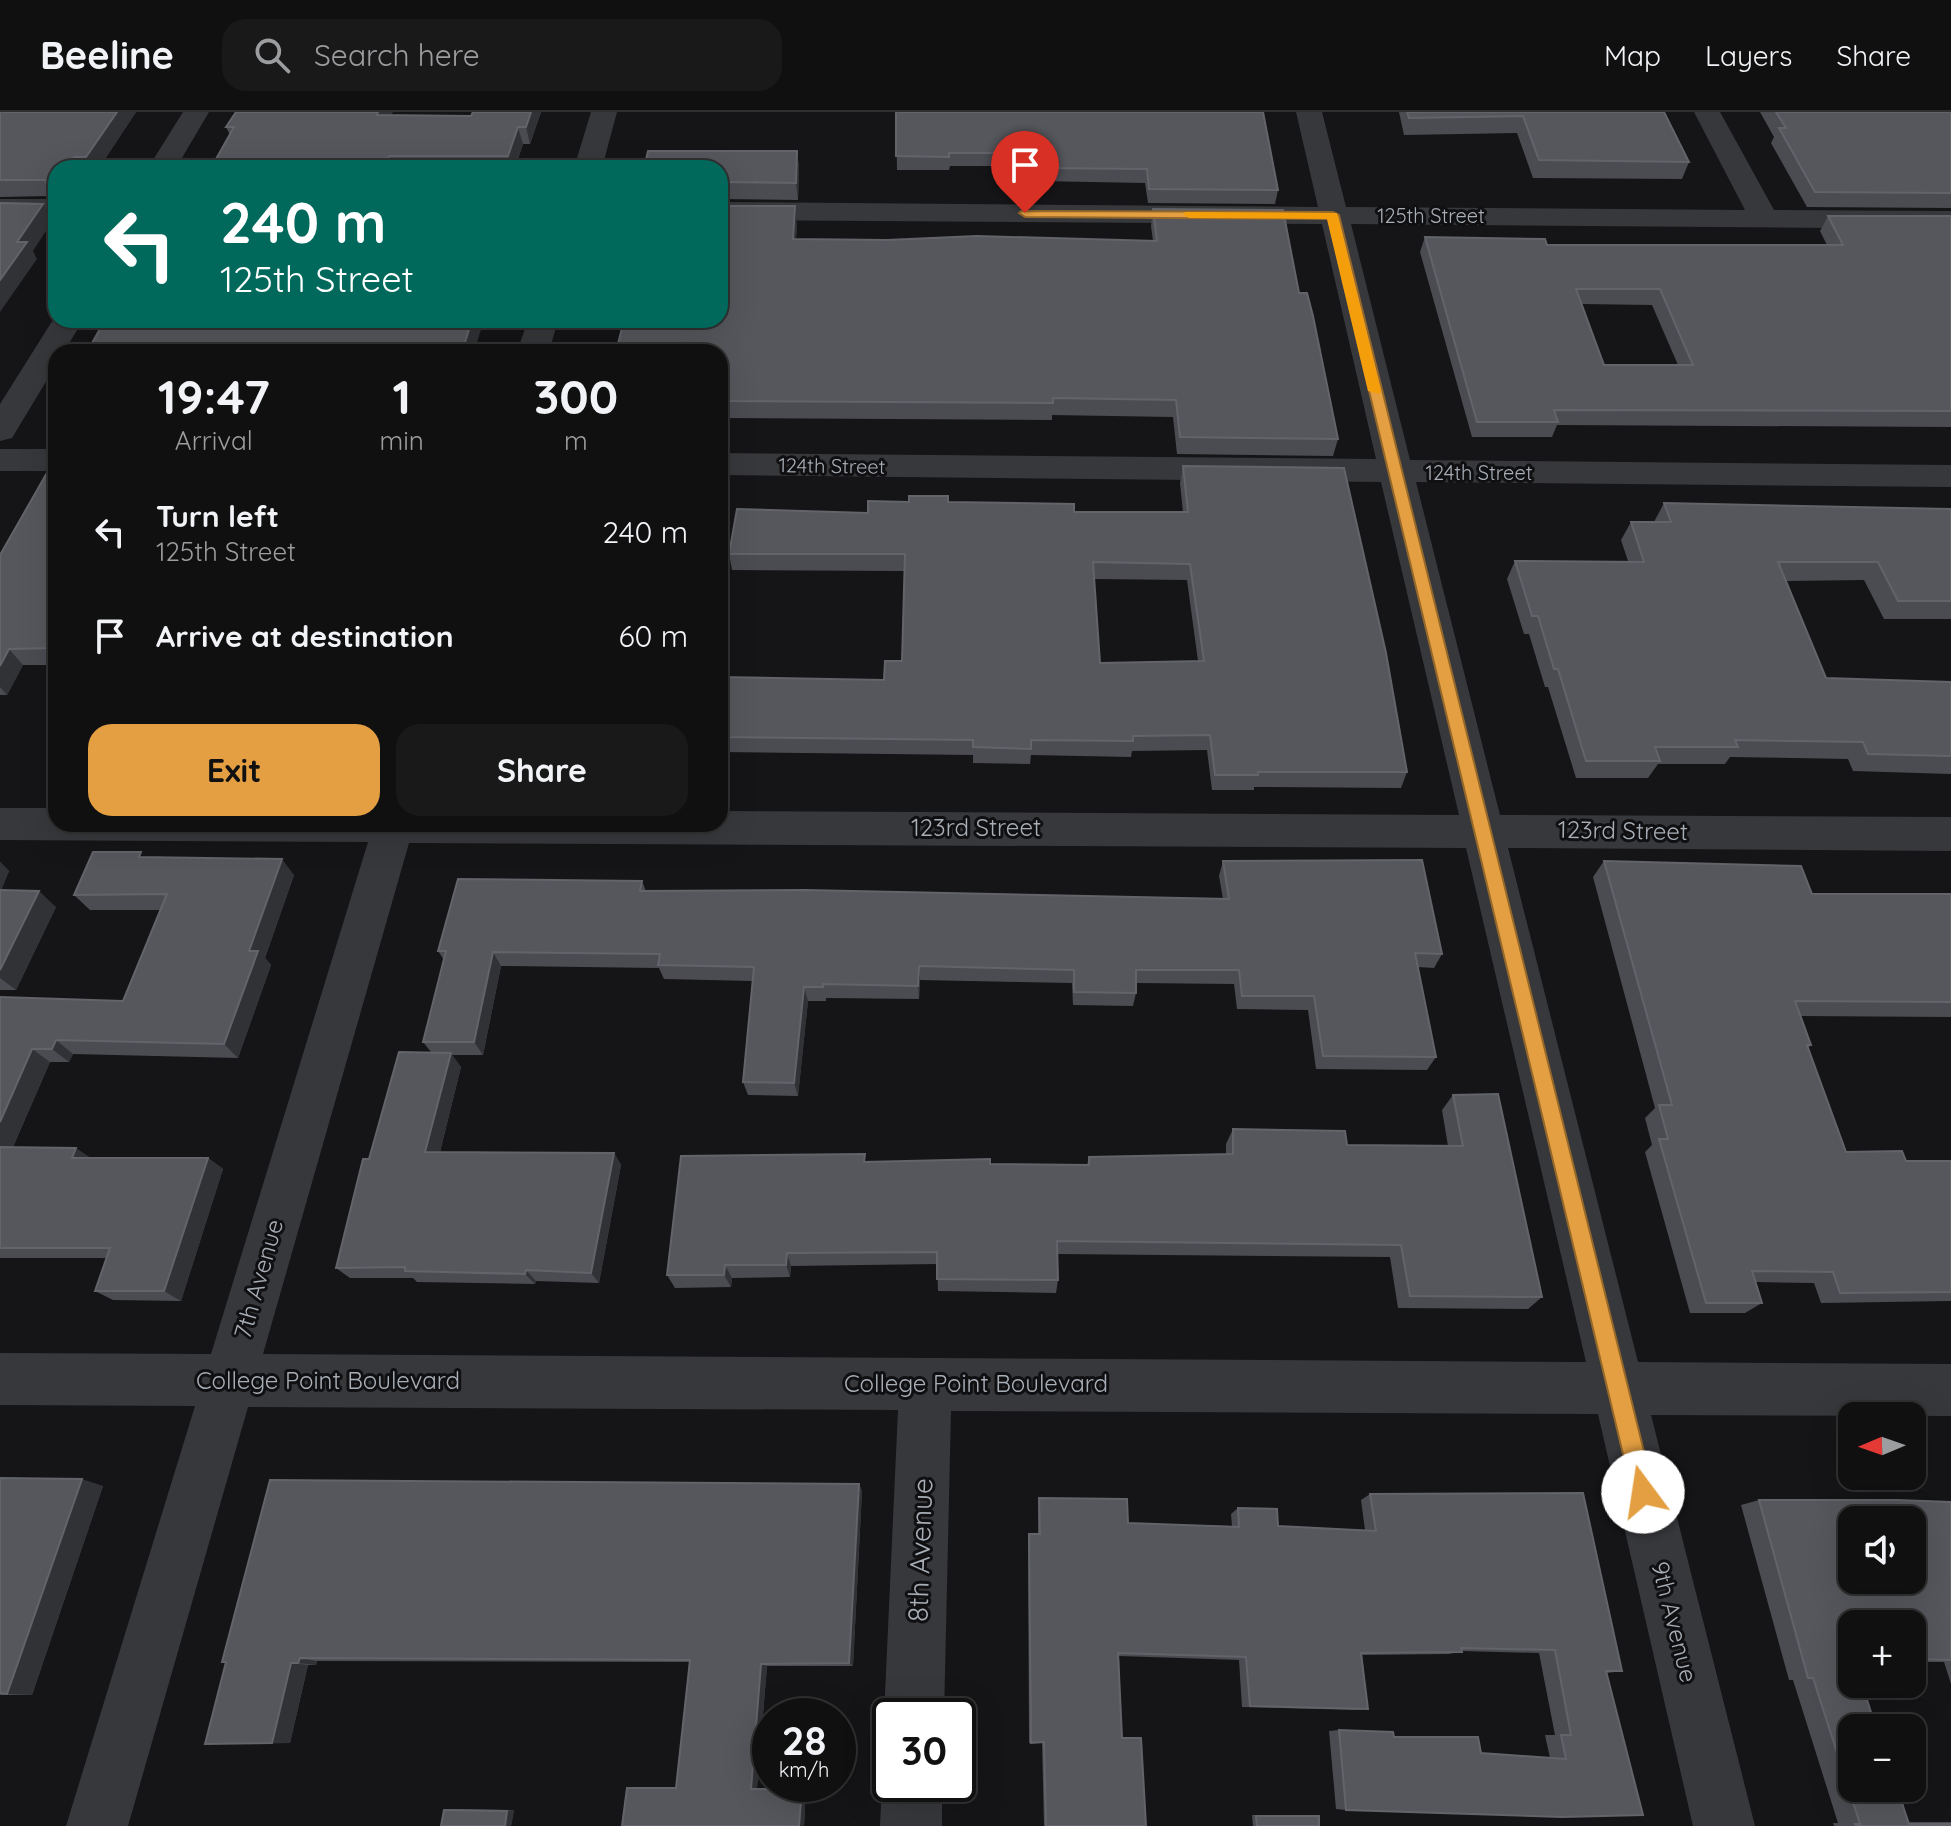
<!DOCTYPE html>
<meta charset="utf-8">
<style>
:root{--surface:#101011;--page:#19191a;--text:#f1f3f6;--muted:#9c9d9f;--line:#303031;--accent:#e39f41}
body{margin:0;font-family:Quicksand,sans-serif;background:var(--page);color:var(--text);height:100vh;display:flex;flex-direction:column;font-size:30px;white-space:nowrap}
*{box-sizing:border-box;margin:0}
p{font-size:26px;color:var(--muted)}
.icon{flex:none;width:44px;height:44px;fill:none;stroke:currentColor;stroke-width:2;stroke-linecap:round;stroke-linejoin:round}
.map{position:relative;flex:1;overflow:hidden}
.sheet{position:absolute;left:48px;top:232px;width:680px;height:488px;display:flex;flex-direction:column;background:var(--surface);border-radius:24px;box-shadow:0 8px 32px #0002,0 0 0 2px var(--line)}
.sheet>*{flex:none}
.hud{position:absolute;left:48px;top:48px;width:680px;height:168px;border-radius:24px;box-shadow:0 8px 32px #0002,0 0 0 2px var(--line);background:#00695c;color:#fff;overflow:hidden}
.needle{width:52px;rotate:268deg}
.tools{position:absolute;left:1838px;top:1290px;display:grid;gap:16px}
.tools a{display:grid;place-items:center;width:88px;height:88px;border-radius:16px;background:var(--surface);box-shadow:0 8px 32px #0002,0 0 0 2px var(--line);font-size:40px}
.speed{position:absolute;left:752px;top:1586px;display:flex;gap:16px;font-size:40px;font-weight:700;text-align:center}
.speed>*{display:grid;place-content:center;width:104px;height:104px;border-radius:50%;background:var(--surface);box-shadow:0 8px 32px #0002,0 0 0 2px var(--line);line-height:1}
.speed small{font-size:20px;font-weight:400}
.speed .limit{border:4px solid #111;border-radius:12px;background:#fff;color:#111}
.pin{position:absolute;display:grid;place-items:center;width:68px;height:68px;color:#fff;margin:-82px -34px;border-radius:50% 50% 50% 0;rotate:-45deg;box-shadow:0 0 8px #0007}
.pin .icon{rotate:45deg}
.me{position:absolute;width:88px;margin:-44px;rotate:346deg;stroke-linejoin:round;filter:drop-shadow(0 0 6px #0008)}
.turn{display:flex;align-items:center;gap:28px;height:168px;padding:0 40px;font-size:36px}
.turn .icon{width:104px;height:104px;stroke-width:2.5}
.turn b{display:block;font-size:56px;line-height:68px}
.eta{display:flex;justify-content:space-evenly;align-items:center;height:136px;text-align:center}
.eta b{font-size:48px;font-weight:700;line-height:56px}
.action{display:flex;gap:16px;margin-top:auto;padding:16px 40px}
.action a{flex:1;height:92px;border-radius:24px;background:var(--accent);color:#111;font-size:32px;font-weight:700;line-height:92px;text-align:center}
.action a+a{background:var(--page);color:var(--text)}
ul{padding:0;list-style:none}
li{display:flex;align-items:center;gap:24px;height:104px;padding:0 40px}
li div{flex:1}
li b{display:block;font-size:30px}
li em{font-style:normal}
header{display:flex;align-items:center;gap:48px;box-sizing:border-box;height:112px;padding:0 40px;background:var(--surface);border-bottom:2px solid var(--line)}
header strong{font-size:38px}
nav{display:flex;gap:44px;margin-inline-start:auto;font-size:28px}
.search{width:560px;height:72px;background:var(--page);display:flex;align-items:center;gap:20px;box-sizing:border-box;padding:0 28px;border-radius:24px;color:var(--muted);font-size:30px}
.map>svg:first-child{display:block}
</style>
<header>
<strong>Beeline</strong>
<div class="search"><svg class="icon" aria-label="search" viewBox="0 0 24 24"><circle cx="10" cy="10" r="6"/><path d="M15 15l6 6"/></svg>Search here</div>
<nav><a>Map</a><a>Layers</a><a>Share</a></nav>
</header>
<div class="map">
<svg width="1951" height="1714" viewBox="0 0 1951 1714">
<rect width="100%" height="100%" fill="#151517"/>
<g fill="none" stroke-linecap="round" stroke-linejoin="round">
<path fill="#37383b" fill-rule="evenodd" d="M183 0H209L176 56H148Z
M591 0H617L602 56H574Z
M1296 0H1322L1346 95 1745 98 1694 0H1720L1774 98 1951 99V117L1351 112 1410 348 1951 353V375L1416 370 1500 703 1951 705V739L1508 736 1638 1250 1951 1252V1304L1651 1303 1755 1714H1693L1598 1302 951 1299 944 1604H890V1617L884 1604 898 1298 248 1295 128 1714H66L195 1294 0 1293V1241L211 1242 368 730 0 728V696H56V712H720V699L1459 703 1381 370 720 363V341L1376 347 1322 112 720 108V90L1318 95ZM409 731 1466 736 1586 1250 263 1242Z
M0 87H56V105H0Z
M56 203V208H83L64 240H56V253L12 326 0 329V292Z
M528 208H558L549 240H517Z
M0 337H56V359H0Z
M890 1652V1672H942V1714H880L882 1672Z"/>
</g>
<path fill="#4b4c52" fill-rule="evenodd" d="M0 0H136L99 56H56V94L50 84 0 85Z
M541 0 530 32H523L515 56H211L230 23 226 15 392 3 471 4Z
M896 0 1278 78 1275 92 1148 91 1145 71 1038 69V54H950L949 58H897Z
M1399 0H1664L1689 50 1682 67 1533 66 1517 21 1404 23Z
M1760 0H1951V96L1807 95 1771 31 1774 25Z
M797 39 799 56 798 88 720 87V56Z
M1153 97 1299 181 1338 327 1333 344 1177 342 1173 305 1052 303V308L720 306V240L623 211H615V208H720L797 112 796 127 1153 129 1151 114Z
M1828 104H1951V315L1557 313 1552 325H1472L1420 140 1425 125 1547 133H1827L1820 119ZM1582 192 1652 193 1678 253H1604Z
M56 345V553H23L7 583H0V443Z
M1183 354 1407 660 1401 676 1254 675V678H1212L1207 638 1132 639 1131 645 1031 643 1030 652 973 651V643L720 640V565L884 568 902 549 904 459 732 458 729 442 868 401 948 390 1074 400H1183L1180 371ZM1094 467 1187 468 1198 549 1100 551Z
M1664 391 1951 397V507H1884L1864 468 1785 469 1826 566 1951 570V662L1853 659 1848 647 1730 645 1725 652H1658L1648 666H1576L1548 575H1545L1529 522H1524L1507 467 1515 449H1628L1621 428 1631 410H1654Z
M145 745 294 763 265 846 271 853 238 946 73 942 69 950H50L13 1035 92 1046H208L223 1057 181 1189 113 1188 95 1179 107 1146H0V885L123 889 161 798H90L74 783Z
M1223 749 1442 842 1434 856 1418 855 1436 945 1427 958 1316 957 1308 898 1237 897 1234 872 1136 871V881L1133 894 1073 893 1072 871 920 868 919 887 826 886V889H808L798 984 748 983 743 970 753 869 664 867 659 856 501 854 483 943H452L461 955 440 1040 614 1041 621 1053 599 1171 536 1169 535 1172 417 1170 413 1166H350L336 1156 369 1047 431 940 423 930 444 848 438 839 642 769 646 779 1223 787 1219 764Z
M1604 749 1812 782H1951V905L1800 904 1811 933 1808 936 1846 1040 1906 1049H1951V1189L1821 1191 1814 1171 1756 1170 1762 1191 1745 1201H1690L1645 1040 1652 1033 1645 1006 1655 996 1593 765Z
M0 750 9 759 1 778 56 795 16 878H0Z
M1453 983 1542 1185 1528 1197 1398 1196 1390 1145 1057 1142 1058 1168 1056 1181 938 1179 937 1152 791 1154 790 1165 732 1166 731 1175 675 1176 667 1163 866 1050 1087 1053 1089 1045 1226 1042V1032L1233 1017 1347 1033 1448 1034 1442 998Z
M0 1366 103 1374 32 1583H0Z
M859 1372 862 1379 853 1554H767L757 1676H806L804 1714 627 1676 676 1675 690 1550 317 1549 316 1553H308L290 1631 205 1632 226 1550Z
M1370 1382 1622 1559 1607 1561 1643 1703 1346 1698 1336 1697 1329 1619 1339 1618 1394 1625 1481 1641 1550 1646 1545 1623H1555L1539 1541 1462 1539 1449 1542 1362 1543 1368 1597 1357 1598 1242 1595 1239 1548 1119 1544 1122 1626 1146 1714H1044L1042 1631H1029L1028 1427 1029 1422H1038V1392L1039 1386 1128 1411 1232 1414 1231 1402 1238 1396 1278 1414 1365 1418 1361 1388Z
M1759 1388 1951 1390V1572L1944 1550H1912V1512H1852V1572L1908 1710H1951V1714H1834L1833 1711H1838L1793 1568H1789L1741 1393Z
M451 1697 514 1698 511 1714H441L444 1698Z
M1252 1703 1314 1704H1319V1714H1253Z"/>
<path fill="#313236" d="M117 0H136L99 56H92L86 45Z
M378 0H393L383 20 377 3Z
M531 0H541L530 32 526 15Z
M518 15 523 32 515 56H512L508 44Z
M797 39 799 56 798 88 796 71Z
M389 44 393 56H390L387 49Z
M74 45 80 56H67Z
M56 72V94L49 82Z
M43 92 53 108 33 139 37 147 0 200V168L17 130Z
M795 94 797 112 795 144 793 127Z
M472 208H484L474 240H462Z
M9 537 23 553 7 583 0 575V554Z
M282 747 294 763 265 846 271 853 238 946 224 932 249 839Z
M0 750 9 759 0 781Z
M39 779 56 795 16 878 0 866V858Z
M493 840 501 854 483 943 474 930Z
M919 854 920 868 919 887 918 874Z
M804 875 808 889 798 984 794 971Z
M56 928 73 942 69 950 52 937Z
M32 937 50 950 8 1046 0 1041V1010Z
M451 941 461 955 437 1052 425 1040Z
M76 1036 94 1048 72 1046Z
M614 1041 621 1053 599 1171 591 1161Z
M208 1046 223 1057 181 1189 164 1179Z
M787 1141 791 1154 790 1165 786 1153Z
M725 1153 732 1166 731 1175 724 1163Z
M526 1158 536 1169 535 1172 525 1162Z
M82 1367 103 1374 32 1583 7 1582Z
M859 1372 862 1379 853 1554 849 1551Z
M300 1546 317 1549 316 1553 298 1551Z
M291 1551 308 1553 290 1631H272Z
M761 1552 767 1554 757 1676 751 1677Z
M806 1676 804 1714H799L802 1677Z
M514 1698 511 1714H505L507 1699Z"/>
<path fill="#55575c" stroke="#62646a" stroke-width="2" fill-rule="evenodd" d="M0 0H117L86 45H74L67 56H56V72L49 82 46 68H0Z
M236 0H378L377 3 471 4 473 0H531L526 15H518L508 44H389L387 49 372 48 369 56H211L234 15H226Z
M896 0H1263L1278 78 1149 77 1147 57 1038 56V41H949V45L896 44Z
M1407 0H1664L1689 50 1539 48 1523 4 1409 6Z
M1776 0H1951V81L1815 80 1779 16H1786Z
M648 39H797L796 71 720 70V56H644Z
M0 91 43 92 17 130H27L0 168Z
M720 94H795L793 127 887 128 977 124 1157 129 1153 97 1283 98 1299 181H1307L1313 204 1338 327 1180 325 1176 288 1053 286V291L720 289V240H616L624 208H720Z
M1828 104H1951V299L1554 298 1558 310H1477L1425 125 1545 127 1547 133H1843ZM1576 177H1660L1693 253H1604Z
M105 208H472L462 240H87Z
M56 345V536L9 537 0 554V443Z
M1183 354 1344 356 1386 541 1407 660H1258V663H1215L1210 623 1133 624V629L1031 628V637L973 635V628L720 625V565L884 568 885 549H902L905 442H729L737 397 868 401V389L909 390V384H948V390L1074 392V400H1188ZM1093 450 1190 452 1204 549 1100 551Z
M1664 391 1951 397V489H1898L1878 450H1778L1826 566 1951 570V644L1868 642 1863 630 1735 628 1738 635H1655L1660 649H1586L1558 557H1554L1538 504H1532L1515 449 1644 450 1631 410H1671Z
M93 740H141L139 745 282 747 249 839H258L224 932 56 928 52 937H32L0 1010V885L123 889 167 782 74 783Z
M1422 748 1442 842 1415 841 1436 945 1323 944 1314 884H1242L1239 858H1136V881L1074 880V858L919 854 918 874 823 872V875H804L794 971 743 970 754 855 658 853 660 842 493 840 474 930H423L446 839H438L458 767 642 769 640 779 805 778 1229 787 1223 749Z
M1604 749 1801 754 1812 782H1951V890L1795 889 1811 933H1807L1846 1040 1902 1039 1906 1049H1951V1180L1840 1181 1833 1160 1752 1159 1762 1191H1706L1659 1027H1668L1659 993H1672Z
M0 778 39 779 0 858Z
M399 940 451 941 425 1040 614 1041 591 1161 526 1158 525 1162 405 1159V1155L336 1156 363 1047H369Z
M1498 982 1542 1185 1410 1184 1401 1133 1057 1129 1058 1168 937 1167V1140L787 1141 786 1153H725L724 1163H667L681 1044 865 1042 864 1050 990 1047V1052L1089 1053V1045L1233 1042V1017L1345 1019 1347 1033 1463 1034 1453 983Z
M0 1035 76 1036 72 1046H208L164 1179H95L110 1136H0Z
M0 1366 82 1367 7 1582 0 1581Z
M270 1368 859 1372 849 1551 761 1552 751 1677H802L799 1714H622L627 1676H676L690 1548 300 1546 298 1551H291L272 1631 205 1632 226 1550H222Z
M1583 1381 1622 1559H1606L1643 1703 1562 1705 1346 1698 1339 1618 1393 1620 1394 1625H1478L1481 1641 1566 1647 1561 1623H1571L1555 1538 1461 1536 1462 1540 1361 1541 1368 1597 1250 1594 1246 1545 1118 1541 1122 1626H1141L1146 1714H1046L1044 1630 1031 1631 1029 1422H1040L1039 1386 1127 1387 1128 1411 1239 1415 1238 1396 1277 1397 1278 1414 1376 1419 1370 1382Z
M1759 1388H1897L1951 1390V1548L1912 1547V1512H1852V1572H1862L1876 1616H1852V1676H1897L1909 1712H1951V1714H1856L1855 1712H1860L1813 1566H1808ZM1852 1408H1912V1468H1852Z
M444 1698 507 1699 505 1714H441Z
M1256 1704H1319V1714H1257Z"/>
<path fill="#e39f41" stroke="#94672a" stroke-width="2" d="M1021 99 1333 100 1339 103 1654 1380 1651 1388 1643 1391 1635 1388 1632 1380 1328 107 1025 105 1019 101Z"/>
<path fill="#f59e0b" d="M1185 100 1337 101 1381 279 1379 282 1368 279 1327 107 1189 106 1183 102Z"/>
<g text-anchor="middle" stroke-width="6" stroke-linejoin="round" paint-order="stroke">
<g font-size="20" fill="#a8aeb6" stroke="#101012">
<text x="1431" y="111">125th Street</text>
<text transform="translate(832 354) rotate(1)" y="7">124th Street</text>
<text x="1479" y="368">124th Street</text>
</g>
<g font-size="24" fill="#a8aeb6" stroke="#101012">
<text x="976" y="724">123rd Street</text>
<text transform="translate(1623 719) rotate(1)" y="8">123rd Street</text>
<text transform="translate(259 1167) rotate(-74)" y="8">7th Avenue</text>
<text x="328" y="1277">College Point Boulevard</text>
<text x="976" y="1280">College Point Boulevard</text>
<text transform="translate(1674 1510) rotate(76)" y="8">9th Avenue</text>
</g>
<g font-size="28" fill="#a8aeb6" stroke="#101012">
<text transform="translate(920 1438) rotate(-88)" y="10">8th Avenue</text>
</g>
</g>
</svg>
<div class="tools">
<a><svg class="needle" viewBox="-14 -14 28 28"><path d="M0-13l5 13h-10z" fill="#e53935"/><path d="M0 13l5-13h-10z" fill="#9c9d9f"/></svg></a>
<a><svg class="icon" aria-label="sound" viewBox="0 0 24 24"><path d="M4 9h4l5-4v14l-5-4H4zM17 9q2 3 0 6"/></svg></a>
<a>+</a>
<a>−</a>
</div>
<div class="speed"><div>28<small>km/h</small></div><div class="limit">30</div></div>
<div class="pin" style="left:1025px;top:101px;background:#d93025"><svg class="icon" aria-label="arrive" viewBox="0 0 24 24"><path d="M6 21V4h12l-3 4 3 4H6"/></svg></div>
<svg class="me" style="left:1643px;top:1380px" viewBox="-20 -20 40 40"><circle r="19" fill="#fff"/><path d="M0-13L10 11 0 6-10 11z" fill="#e39f41"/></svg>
<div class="hud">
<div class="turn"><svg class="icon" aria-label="left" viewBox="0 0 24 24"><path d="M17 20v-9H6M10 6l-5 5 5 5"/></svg><div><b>240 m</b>125th Street</div></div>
</div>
<section class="sheet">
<div class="eta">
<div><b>19:47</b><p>Arrival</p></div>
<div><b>1</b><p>min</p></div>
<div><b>300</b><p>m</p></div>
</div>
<ul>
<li><svg class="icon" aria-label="left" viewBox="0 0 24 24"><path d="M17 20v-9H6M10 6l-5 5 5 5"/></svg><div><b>Turn left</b><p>125th Street</p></div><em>240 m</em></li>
<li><svg class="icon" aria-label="arrive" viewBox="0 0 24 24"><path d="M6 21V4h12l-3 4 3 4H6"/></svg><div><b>Arrive at destination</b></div><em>60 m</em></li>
</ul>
<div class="action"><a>Exit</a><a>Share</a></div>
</section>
</div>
